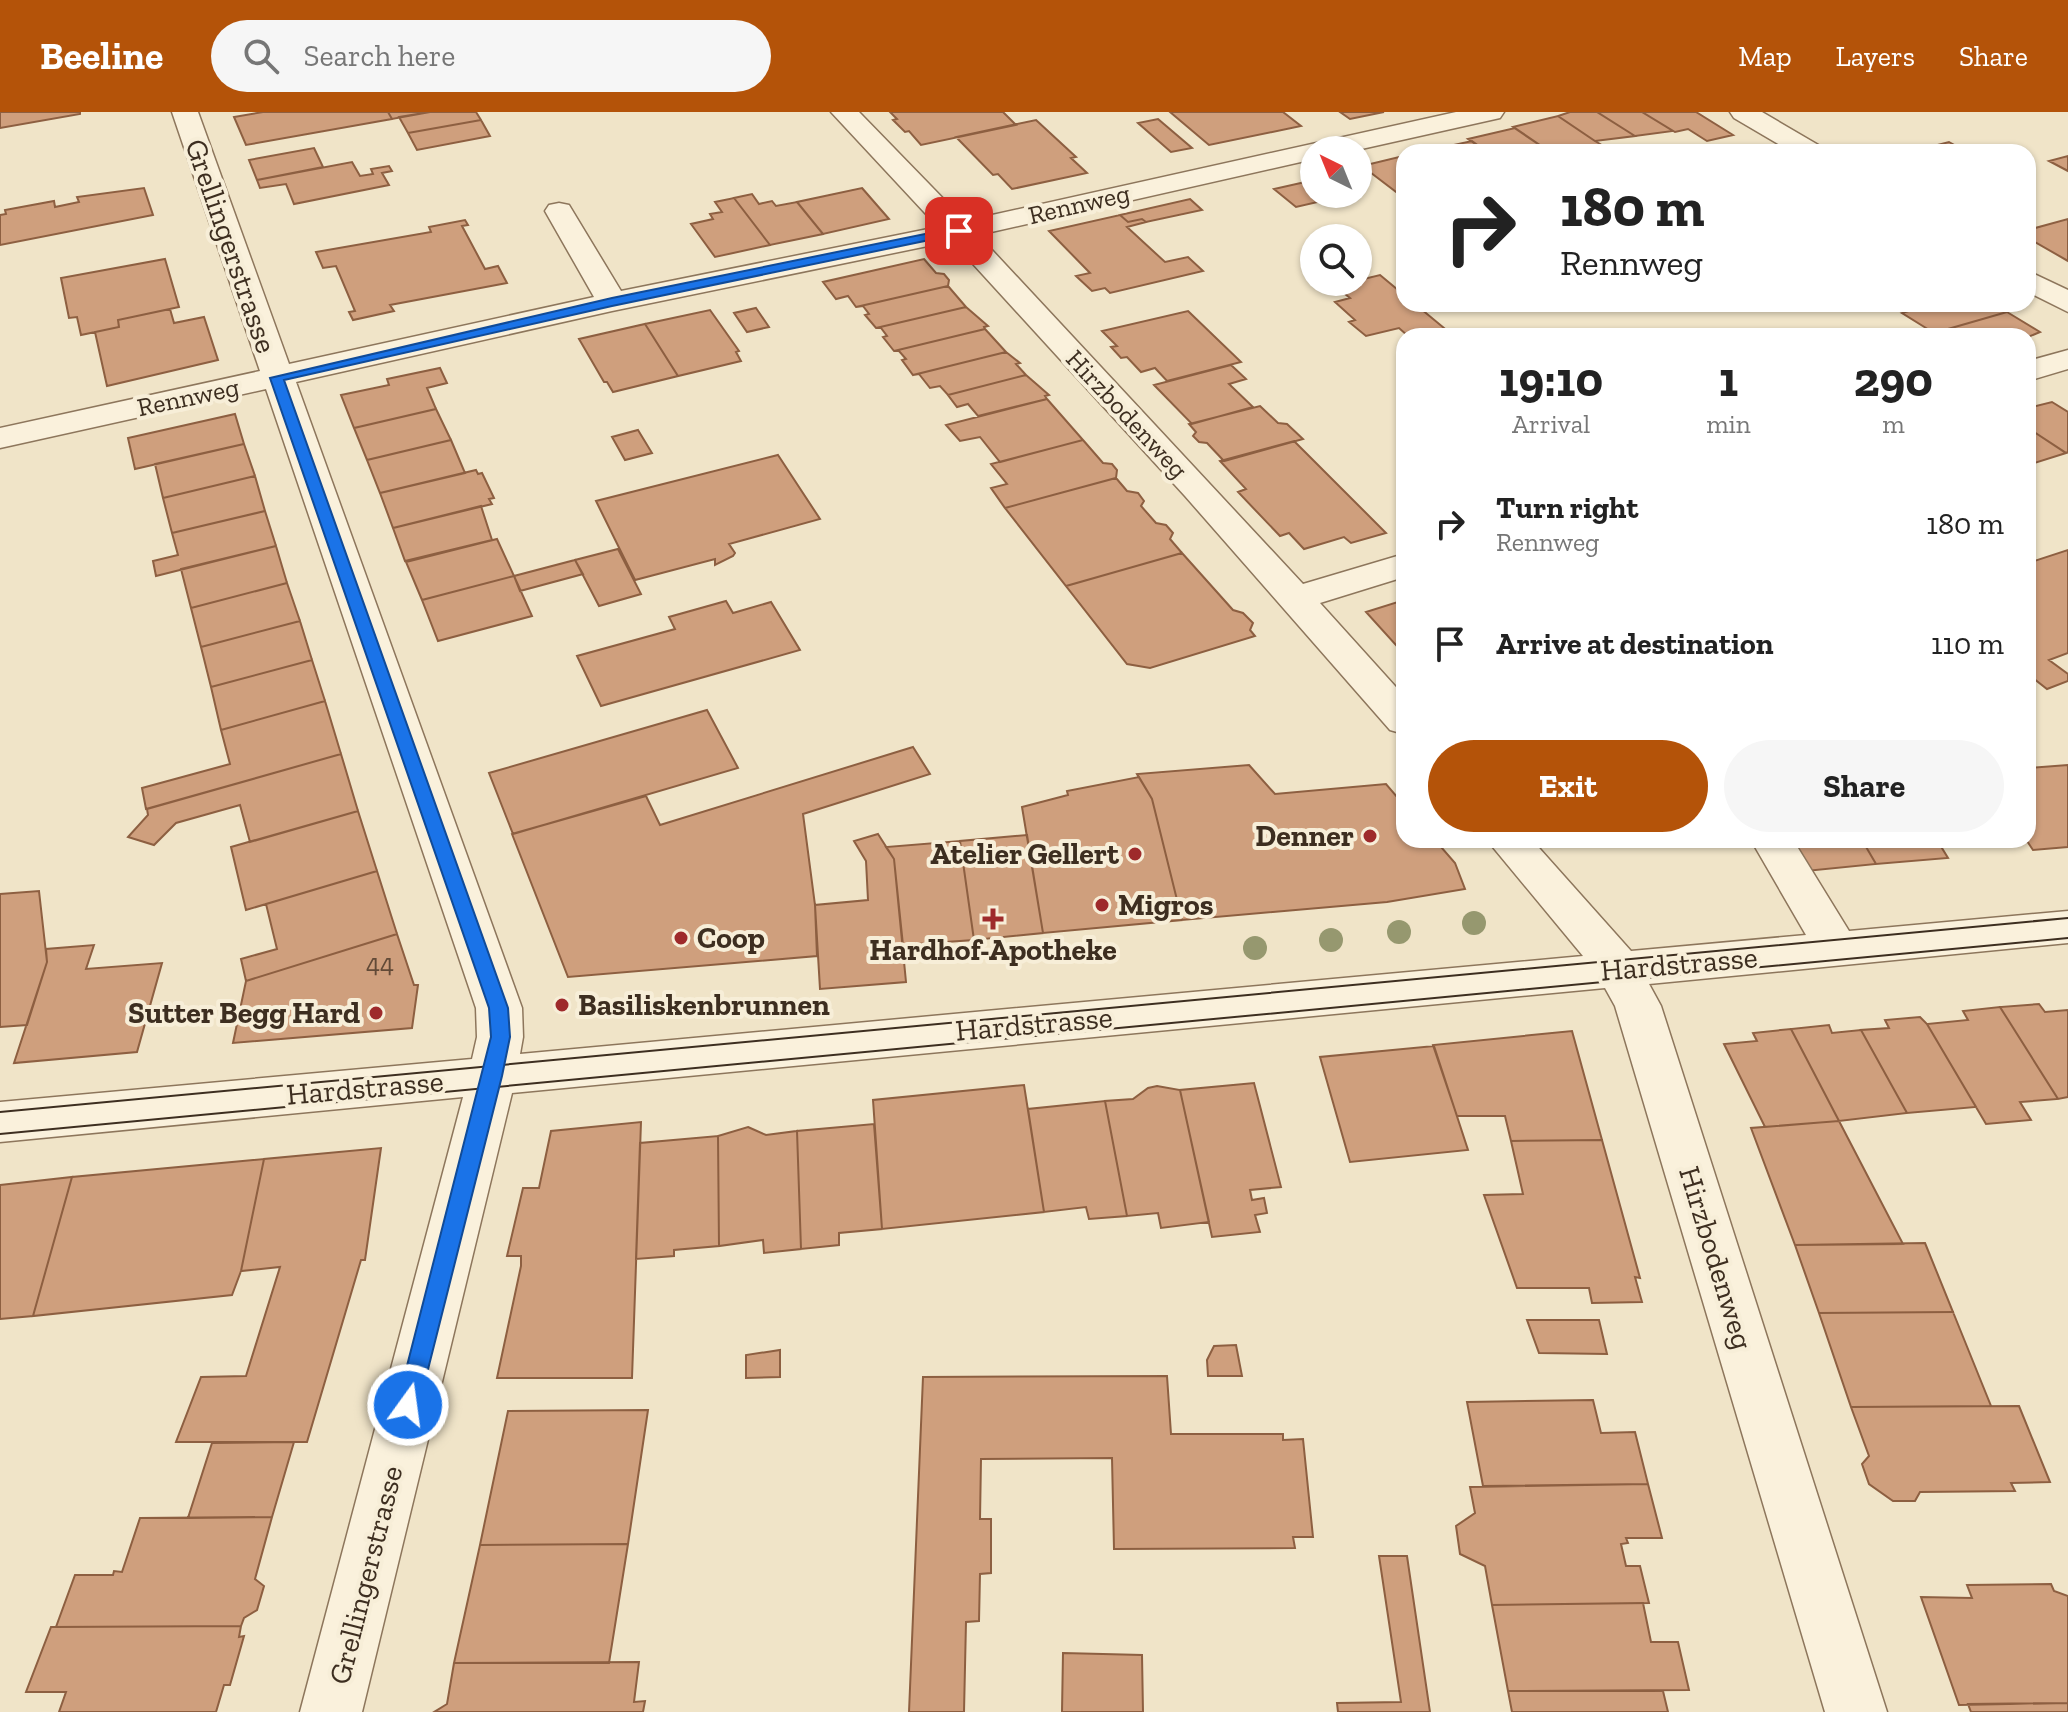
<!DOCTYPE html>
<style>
:root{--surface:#fff;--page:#f6f6f6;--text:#222;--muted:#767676;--accent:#b45309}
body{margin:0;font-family:"Zilla Slab",serif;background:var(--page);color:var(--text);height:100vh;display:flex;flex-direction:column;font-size:30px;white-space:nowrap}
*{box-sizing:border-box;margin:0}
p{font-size:26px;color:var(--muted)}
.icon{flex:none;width:44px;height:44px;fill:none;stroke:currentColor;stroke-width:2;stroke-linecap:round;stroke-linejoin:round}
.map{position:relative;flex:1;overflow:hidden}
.side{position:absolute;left:1396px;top:216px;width:640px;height:520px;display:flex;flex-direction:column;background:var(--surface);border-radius:24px;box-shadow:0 2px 6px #0004}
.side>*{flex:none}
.top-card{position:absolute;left:1396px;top:32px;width:640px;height:168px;border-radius:24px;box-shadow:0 2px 6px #0004;background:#fff;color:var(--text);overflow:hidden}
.needle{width:52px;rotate:317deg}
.fabs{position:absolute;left:1300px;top:24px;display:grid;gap:16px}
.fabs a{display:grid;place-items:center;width:72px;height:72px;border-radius:50%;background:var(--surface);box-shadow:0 2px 6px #0004;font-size:40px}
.pin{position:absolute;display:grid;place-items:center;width:68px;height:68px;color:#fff;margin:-34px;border-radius:16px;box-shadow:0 4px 12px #0006}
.me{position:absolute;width:88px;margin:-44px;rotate:14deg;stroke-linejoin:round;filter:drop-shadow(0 0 6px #0008)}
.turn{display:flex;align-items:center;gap:28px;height:168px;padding:0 32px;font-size:36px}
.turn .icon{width:104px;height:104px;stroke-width:2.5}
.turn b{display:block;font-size:56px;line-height:68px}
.eta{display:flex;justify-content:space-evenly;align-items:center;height:136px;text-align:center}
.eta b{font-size:48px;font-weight:700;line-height:56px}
.button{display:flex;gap:16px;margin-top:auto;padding:16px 32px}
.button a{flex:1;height:92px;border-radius:48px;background:var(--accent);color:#fff;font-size:32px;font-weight:700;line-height:92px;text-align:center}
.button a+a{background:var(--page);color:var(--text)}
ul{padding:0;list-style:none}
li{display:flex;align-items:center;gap:24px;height:120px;padding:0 32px}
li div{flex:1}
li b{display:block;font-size:30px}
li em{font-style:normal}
header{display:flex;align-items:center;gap:48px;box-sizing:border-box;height:112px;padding:0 40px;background:var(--accent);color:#fff}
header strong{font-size:38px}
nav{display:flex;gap:44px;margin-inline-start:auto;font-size:28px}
.search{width:560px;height:72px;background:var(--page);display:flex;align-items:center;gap:20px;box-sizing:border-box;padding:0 28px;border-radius:44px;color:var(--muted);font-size:30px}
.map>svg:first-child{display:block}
</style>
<header>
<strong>Beeline</strong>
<div class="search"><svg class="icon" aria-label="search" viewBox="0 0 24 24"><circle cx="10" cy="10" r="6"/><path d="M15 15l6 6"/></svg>Search here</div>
<nav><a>Map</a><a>Layers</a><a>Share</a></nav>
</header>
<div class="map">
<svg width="2068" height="1600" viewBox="0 0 2068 1600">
<rect width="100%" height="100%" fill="#f0e4c8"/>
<path fill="#cf9f7d" stroke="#8d5f41" stroke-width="2" d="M0 0H80V2L0 16Z
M263 0H388L392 7 246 33 234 5Z
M388 0H430L392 7Z
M430 0H476L481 8 408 21 399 5Z
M890 0H1003L1016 13 921 33 909 19 905 20 893 8 897 7Z
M1170 0H1283L1301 14 1209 33Z
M1340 0H1384L1350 7Z
M1597 0H1642L1673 19 1635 24Z
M1597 0 1635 24 1595 29 1558 4 1570 0Z
M1642 0H1696L1733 23 1707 29 1688 17 1675 20Z
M1558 4 1595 29 1612 39 1550 40 1513 15Z
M1158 7 1192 36 1171 40 1138 11Z
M481 8 490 24 417 38 408 21Z
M1036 8 1076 45 1071 46 1087 61 1012 77 998 62 993 63 956 25Z
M1515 16 1550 40H1487L1468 27Z
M1472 29 1487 40H1439L1435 37Z
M1949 30 1967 40H1910Z
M314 36 323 55 257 68 249 48Z
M2068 44V59L2049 49Z
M1399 45 1404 49V86L1362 54Z
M352 50 360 64 373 62 371 57 389 54 392 59 382 61 389 73 294 92 286 72 260 76 257 68Z
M1314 68V82L1348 83 1296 95 1274 77Z
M144 76 153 103 0 133V103L6 102 5 98 54 89 55 95 79 90 77 85Z
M862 76 889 107 823 122 797 90Z
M752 82 759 92 772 89 776 94 797 90 823 122 770 133 734 86Z
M734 86 770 133 715 145 691 112 713 107 710 102 722 100 715 90Z
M1190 87 1202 98 1146 110 1142 107 1128 110 1120 103Z
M1120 103 1128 110 1142 107 1146 110 1127 115 1165 150 1188 145 1203 159 1110 181 1105 176 1092 179 1076 164 1090 161 1049 119Z
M2068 107V149L2028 126V118Z
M465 108 468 113 462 114 485 157 498 154 507 171 390 193 394 199 353 208 349 200 355 199 336 154 323 156 316 140 431 120 429 115Z
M165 147 179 195 118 208 119 215 81 223 77 205 69 206 61 166Z
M924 147 936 161 944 162 949 168 948 174 856 195 848 184 836 187 823 170Z
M1380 163 1404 183V192H1415L1444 216 1414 224H1408L1399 216 1366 224 1349 210 1355 208 1335 190 1350 186 1335 174Z
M948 174 966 195 876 216 865 203 869 202 863 194 856 195Z
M1932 192H1995L2007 200 1934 221 1902 201Z
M966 195 988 214 984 215 985 217 894 239 883 225 887 224 881 216H876Z
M756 196 769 215 747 220 734 201Z
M170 197 174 211 204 205 218 248 107 274 95 220 119 215 118 208Z
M710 198 739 239 736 240 741 249 678 264 645 212Z
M1188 199 1241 250 1167 269 1155 256 1141 260 1127 245 1121 246 1111 235 1117 234 1102 219Z
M2007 200 2040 220 2028 225 1939 224 1934 221Z
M645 212 678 264 613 280 607 270H604L579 227Z
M985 217 1006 240 913 263 902 248 906 247 899 239H894Z
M1006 240 1020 251 1016 252 1026 263 948 283 940 274 930 276 919 262 913 263Z
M1231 253 1246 267 1229 272 1253 295 1192 312 1154 273Z
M440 256 447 271 427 276 436 297 354 316 341 283 389 273 387 267Z
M1026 263 1049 283 1045 284 1047 287 978 304 968 292 957 295 948 283Z
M1047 287 1083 328 1000 350 980 325 960 329 946 313Z
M2052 290 2068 300V340L2066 341 2028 316V296Z
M1260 294 1278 311 1287 312 1303 327 1224 349 1207 331 1199 330 1193 324 1196 320 1189 312Z
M436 297 451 328 367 348 354 316Z
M235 302 244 332 135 357 128 326Z
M2028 316 2066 341 2028 353Z
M638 318 652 341 625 348 612 325Z
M451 328 465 361 380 381 367 348Z
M1083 328 1103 351 1112 352 1117 358 1116 366 1005 396 991 376 1007 372 991 352Z
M1294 329 1386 421 1351 431 1344 425 1304 437 1289 421 1280 424 1238 380 1246 377 1220 349Z
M244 332 255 364 163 386 155 352Z
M778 343 820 407 729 432 735 441 733 444 715 453V447L635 468 596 389Z
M476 358 478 362 482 361 494 386 489 387 492 392 393 416 380 381Z
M255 364 265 399 172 421 163 386Z
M1116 366 1127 379 1138 381 1144 389 1141 394 1156 411 1166 413 1173 421 1170 427 1182 441 1066 474 1005 396Z
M481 394 492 428 405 449 393 416Z
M265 399 276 434 156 464 153 449 178 443 172 421Z
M497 427 514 464 422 488 406 450Z
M276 434 287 471 191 496 181 457Z
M618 437 641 482 599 494 575 448Z
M2068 438V541L2049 548 2068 562V569L2047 577 2028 562V451Z
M1182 441 1233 498 1243 501 1253 511 1250 518 1255 524 1150 556 1127 552 1066 474Z
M575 448 583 462 520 479 514 464Z
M514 464 532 504 438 529 422 488Z
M287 471 300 509 201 535 191 496Z
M1404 488V542L1366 500Z
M726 489 733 501 771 490 800 538 601 594 577 544 675 517 669 505Z
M300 509 312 548 211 575 201 535Z
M312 548 325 589 221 618 211 575Z
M325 589 341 642 146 697 142 676 230 652 221 618Z
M707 598 738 656 513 722 489 661Z
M913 635 930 662 803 702 815 793 817 844 568 865 512 722 646 684 660 713Z
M341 642 358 699 250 730 240 693 176 711 154 733 128 725 148 703 147 697Z
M1249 653 1275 682 1386 672 1404 693V728H1435L1455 751 1465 777 1387 790 1182 808 1152 687 1137 662Z
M2068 653V735L2033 738 2027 729 1993 732 1990 728H2028V656Z
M1139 665 1152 687 1182 808 1043 821 1022 695 1068 683 1067 679Z
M358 699 377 759 246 798 231 735Z
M878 722 894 747 906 870 820 877 815 793 868 788 866 749 854 729Z
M1027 723 1043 821 974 828 960 729Z
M1788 728H1862L1876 752 1806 759Z
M1862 728H1937L1948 746 1876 752Z
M960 729 974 828 903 833 894 747 886 735Z
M377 759 397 822 246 869 241 847 277 837 266 792Z
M39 779 47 850 27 913 0 915V782Z
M397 822 414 873H418L412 916 233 931 246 869Z
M94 833 86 857 162 851 137 940 14 951 47 850 46 837Z
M2039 892 2045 900 2068 898V985L2058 987 2000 895Z
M2000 895 2058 987 2020 990 2031 1008 1986 1012 1927 912 1968 908 1963 899Z
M1920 905 1927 912 1976 995 1907 1001 1861 918 1889 916 1885 908Z
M1829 913 1832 921 1861 918 1907 1001 1839 1009 1791 917Z
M1791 917 1839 1009 1765 1015 1724 932 1757 929 1753 921Z
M1572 919 1602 1028 1511 1029 1505 1004H1457L1433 933Z
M1434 934 1468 1038 1350 1050 1320 945Z
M1254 971 1281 1075 1250 1078 1252 1088 1264 1086 1267 1101 1255 1103 1260 1120 1212 1125 1180 978Z
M1024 973 1044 1100 882 1117 873 988Z
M1157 974 1180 978 1209 1110 1161 1116 1158 1101 1127 1104 1105 989 1133 987 1148 976Z
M1105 989 1127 1104 1089 1107 1086 1095 1044 1100 1028 997Z
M1839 1009 1903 1132 1795 1133 1751 1016Z
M641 1010 632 1266H497L521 1154V1144H507L523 1076H539L551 1019Z
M874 1012 882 1117 839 1121V1133L801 1137 797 1019Z
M748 1015 766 1023 797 1019 801 1137 764 1141 763 1128 719 1134 718 1024Z
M718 1024 719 1134 674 1138V1144L636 1147 640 1031Z
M1602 1028 1640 1166 1635 1165 1642 1190 1592 1191 1589 1176H1517L1484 1083 1523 1082 1511 1029Z
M381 1036 365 1148H361L307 1330H176L201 1265 246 1264 280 1155 241 1159 264 1047Z
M264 1047 241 1159 232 1183 33 1204 72 1065Z
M72 1065 33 1204 0 1207V1073Z
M1925 1131 1953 1200 1819 1201 1795 1133Z
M1953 1200 1991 1294 1851 1295 1819 1201Z
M1527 1208H1599L1607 1242 1539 1241Z
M1236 1233 1242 1264H1208L1207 1248 1214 1234Z
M780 1238V1265L746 1266V1243Z
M1167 1264 1171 1322H1283V1328L1303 1327 1313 1425H1293L1295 1436 1114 1437 1112 1346 981 1347 980 1407H991V1461L980 1462 979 1509 966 1510 964 1600H909L923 1265Z
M1593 1288 1601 1321 1635 1320 1648 1372 1483 1374 1467 1290Z
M2019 1294 2050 1370 2011 1371 2015 1379 1920 1380 1915 1389H1893L1869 1372 1862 1352 1869 1344 1851 1295Z
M648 1298 628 1432 480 1433 508 1299Z
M294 1330 272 1405 188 1406 212 1331Z
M1648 1372 1662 1426H1626L1628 1431 1621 1432 1626 1454H1640L1649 1491 1492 1493 1485 1454 1460 1442 1456 1414 1475 1401 1470 1375Z
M272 1405 255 1467 264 1474 257 1498 244 1506 241 1514 56 1515 75 1463H113L114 1459 122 1460 140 1406Z
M628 1432 609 1551H454L480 1433Z
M1379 1444H1407L1430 1600H1338L1337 1591 1401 1590Z
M2051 1472 2054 1479 2068 1484V1591L1959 1593 1921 1485 1972 1486 1967 1473Z
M1643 1491 1651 1530H1678L1689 1578 1508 1579 1492 1493Z
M241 1514 239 1525 244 1524 230 1573H224L216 1600H59L66 1580H26L51 1515Z
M1063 1541 1142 1543 1143 1600H1062Z
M639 1550 634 1590 645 1589 643 1600H434L447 1592 454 1551Z
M1508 1579H1663L1668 1600H1512Z
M2068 1591V1600H1971L1968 1592Z"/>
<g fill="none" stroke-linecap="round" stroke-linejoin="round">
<g stroke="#8d765c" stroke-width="3">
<path id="minor" d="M172 0H198L289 252 594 185 545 99 549 93 559 91 569 93 621 179 938 115 831 0H859L965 109 1456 0H1504L1500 6 1357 38H1314V47L978 123 1303 472 1404 442V465L1320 491 1404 584V622L1390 618 1185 384 952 129 612 199 296 270 522 896 523 925 520 942 1583 844 1487 728H1532L1631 839 1806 823 1751 728H1793L1849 819 2068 799V831L1649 872 1661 894 1887 1600H1825L1615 894 1605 876 512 981 362 1600H300L463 985 0 1030V990L472 947 477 925 476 896 266 277 0 336V316L260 259Z
M1730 0H1762L1820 34 1824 40H1792L1734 6Z
M2028 159 2068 178V200L2028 180Z
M2068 238V257L2028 269V249Z"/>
</g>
<use href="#minor" fill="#faf1dc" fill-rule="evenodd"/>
<path stroke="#3d2e20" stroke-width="2" d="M0 1000 2068 806
M0 1022 2068 826"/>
</g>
<g fill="#96986f">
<circle cx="1474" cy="811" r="12"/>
<circle cx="1399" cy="820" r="12"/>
<circle cx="1331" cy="828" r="12"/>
<circle cx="1255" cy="836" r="12"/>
</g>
<path fill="#1a73e8" stroke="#114b97" stroke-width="2" d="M959 115 965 119 963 121 612 194 284 268 508 896 510 925 502 964 419 1293 416 1301 408 1304 400 1301 397 1293 491 925 489 896 270 266 612 186Z"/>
<g fill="#9e2a2b" stroke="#f7eed8" stroke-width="3">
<circle cx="1370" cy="724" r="8"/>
<circle cx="1135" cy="742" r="8"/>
<circle cx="1102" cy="793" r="8"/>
<path d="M989 795h8v8h8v8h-8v8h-8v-8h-8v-8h8z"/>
<circle cx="681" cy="826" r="8"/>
<circle cx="562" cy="893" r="8"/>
<circle cx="376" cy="901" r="8"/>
</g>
<g text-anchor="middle" stroke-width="8" stroke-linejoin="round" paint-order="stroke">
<g font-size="26" fill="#3d2e20" stroke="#f7eed8">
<text transform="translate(1079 92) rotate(-13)" y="9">Rennweg</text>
<text transform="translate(188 285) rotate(-12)" y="9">Rennweg</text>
<text transform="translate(1127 302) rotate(47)" y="9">Hirzbodenweg</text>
</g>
<g font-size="26" fill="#624a37">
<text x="380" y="860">44</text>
</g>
<g font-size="30" fill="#3d2e20" stroke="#f7eed8">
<text transform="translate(231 134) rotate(71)" y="10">Grellingerstrasse</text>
<text transform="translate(1679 852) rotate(-5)" y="10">Hardstrasse</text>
<text transform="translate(1034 912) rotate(-5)" y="10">Hardstrasse</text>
<text transform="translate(365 976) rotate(-5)" y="10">Hardstrasse</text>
<text transform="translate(1716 1146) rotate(73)" y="10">Hirzbodenweg</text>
<text transform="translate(366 1463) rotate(-76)" y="10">Grellingerstrasse</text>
</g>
<g font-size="30" font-weight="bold" fill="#3d2e20" stroke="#f7eed8" text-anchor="end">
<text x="1354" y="734">Denner</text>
<text x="1119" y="752">Atelier Gellert</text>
<text x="1118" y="803" text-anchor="start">Migros</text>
<text x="697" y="836" text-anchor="start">Coop</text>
<text x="993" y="848" text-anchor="middle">Hardhof-Apotheke</text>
<text x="578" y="903" text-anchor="start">Basiliskenbrunnen</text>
<text x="360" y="911">Sutter Begg Hard</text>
</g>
</g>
</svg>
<div class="fabs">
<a><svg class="needle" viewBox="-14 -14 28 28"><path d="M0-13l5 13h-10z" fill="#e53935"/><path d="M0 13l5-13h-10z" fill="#767676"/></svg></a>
<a><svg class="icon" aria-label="search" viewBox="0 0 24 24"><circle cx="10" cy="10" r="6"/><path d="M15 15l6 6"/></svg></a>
</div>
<div class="pin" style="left:959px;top:119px;background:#d93025"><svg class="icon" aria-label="arrive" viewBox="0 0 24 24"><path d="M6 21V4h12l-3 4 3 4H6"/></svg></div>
<svg class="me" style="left:408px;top:1293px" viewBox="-20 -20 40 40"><circle r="17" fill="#1a73e8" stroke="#fff" stroke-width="3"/><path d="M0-11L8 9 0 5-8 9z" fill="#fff"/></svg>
<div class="top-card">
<div class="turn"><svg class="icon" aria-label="right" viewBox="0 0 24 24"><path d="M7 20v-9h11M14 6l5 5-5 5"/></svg><div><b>180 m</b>Rennweg</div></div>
</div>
<section class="side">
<div class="eta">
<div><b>19:10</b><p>Arrival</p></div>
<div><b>1</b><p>min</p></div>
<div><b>290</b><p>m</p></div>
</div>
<ul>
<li><svg class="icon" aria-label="right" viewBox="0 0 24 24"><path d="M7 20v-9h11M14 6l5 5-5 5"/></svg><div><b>Turn right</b><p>Rennweg</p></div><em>180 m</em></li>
<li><svg class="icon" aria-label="arrive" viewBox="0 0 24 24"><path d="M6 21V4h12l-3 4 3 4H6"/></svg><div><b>Arrive at destination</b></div><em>110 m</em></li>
</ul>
<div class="button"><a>Exit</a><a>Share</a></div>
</section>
</div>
